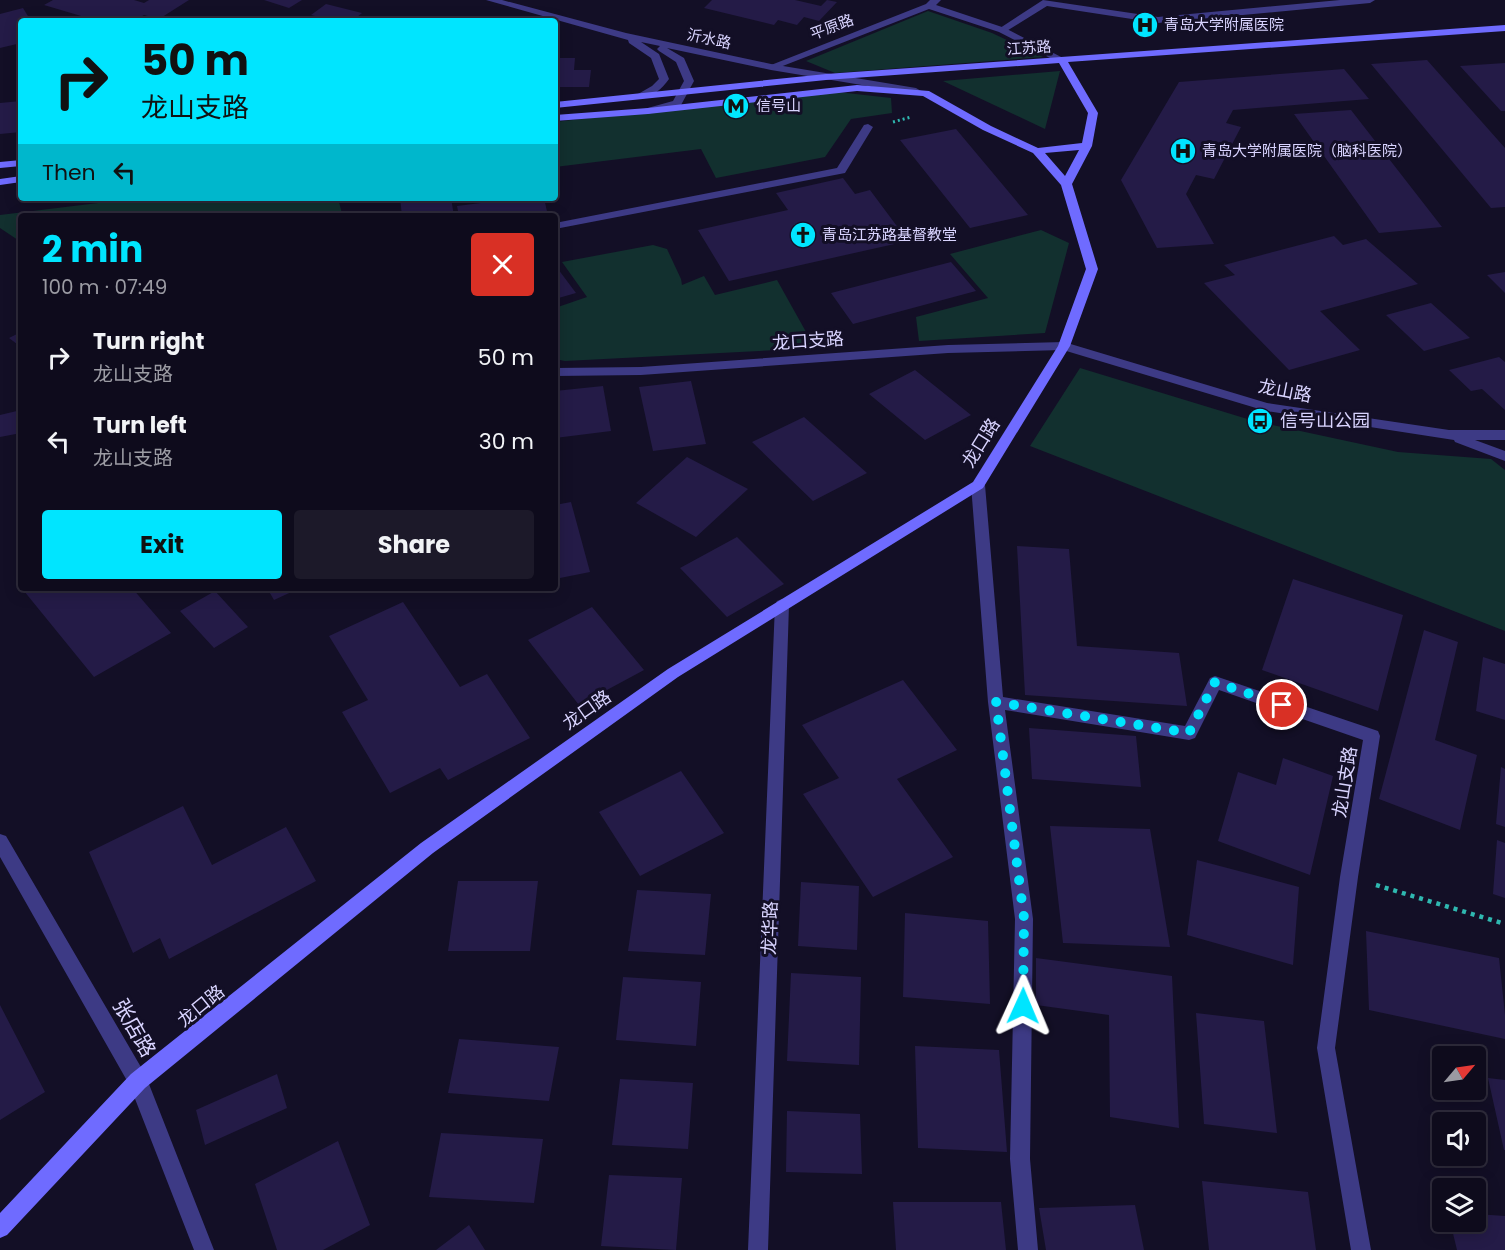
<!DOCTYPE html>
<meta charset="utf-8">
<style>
:root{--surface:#0e0b1c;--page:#1c1929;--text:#f1f3f6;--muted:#9b9ba3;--line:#2e2b3b;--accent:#00e5ff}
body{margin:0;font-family:Poppins,"Noto Sans SC",sans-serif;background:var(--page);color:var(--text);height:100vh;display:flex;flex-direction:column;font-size:22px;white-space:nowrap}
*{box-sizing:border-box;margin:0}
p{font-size:20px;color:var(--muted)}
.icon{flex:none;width:33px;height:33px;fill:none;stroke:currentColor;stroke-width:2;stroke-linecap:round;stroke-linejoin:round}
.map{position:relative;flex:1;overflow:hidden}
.side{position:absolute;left:18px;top:213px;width:540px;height:378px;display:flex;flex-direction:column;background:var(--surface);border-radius:6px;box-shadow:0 3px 15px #0003,0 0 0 2px var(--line)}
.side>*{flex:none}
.banner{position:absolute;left:18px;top:18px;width:540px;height:183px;border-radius:6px;box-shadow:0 3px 15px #0003,0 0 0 2px var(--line);background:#00e5ff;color:#111;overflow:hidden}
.needle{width:39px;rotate:61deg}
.fabs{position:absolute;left:1432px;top:1046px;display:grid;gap:12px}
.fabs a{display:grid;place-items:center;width:54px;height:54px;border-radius:6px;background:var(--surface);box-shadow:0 3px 15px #0003,0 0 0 2px var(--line);font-size:30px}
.pin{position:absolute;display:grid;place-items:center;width:51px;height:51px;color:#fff;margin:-26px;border:3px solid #fff;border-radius:50%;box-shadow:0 2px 6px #0007}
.me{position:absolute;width:66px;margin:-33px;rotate:1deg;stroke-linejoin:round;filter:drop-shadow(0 0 4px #0008)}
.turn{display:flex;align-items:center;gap:21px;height:126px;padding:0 24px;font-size:27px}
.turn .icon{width:78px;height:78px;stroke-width:2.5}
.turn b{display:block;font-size:42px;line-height:51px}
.then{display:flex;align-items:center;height:57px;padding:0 24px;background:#0003;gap:12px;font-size:22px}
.round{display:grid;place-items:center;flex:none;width:63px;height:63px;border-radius:6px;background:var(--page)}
.head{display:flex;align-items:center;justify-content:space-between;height:102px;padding:0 24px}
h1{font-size:36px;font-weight:700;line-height:45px;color:var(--accent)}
.cta{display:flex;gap:12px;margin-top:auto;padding:12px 24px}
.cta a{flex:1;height:69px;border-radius:6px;background:var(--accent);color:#111;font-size:24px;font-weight:700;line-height:69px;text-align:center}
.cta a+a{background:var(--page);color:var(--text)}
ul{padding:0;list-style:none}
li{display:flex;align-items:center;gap:18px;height:84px;padding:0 24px}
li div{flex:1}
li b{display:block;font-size:22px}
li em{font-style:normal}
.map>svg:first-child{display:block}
</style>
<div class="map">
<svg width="1505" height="1250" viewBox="0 0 1505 1250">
<rect width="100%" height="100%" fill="#130f26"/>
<path fill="#12302f" d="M928 11 992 33 1043 57 835 73 806 61Z
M1060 71 1045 129 943 81Z
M829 91 891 98 892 113 851 119 825 157 716 178 701 149 555 167V122Z
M139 198H338L342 214 337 216H21V242L0 228V215Z
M1041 230 1069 243 1045 333 919 341 916 317 988 298 950 254Z
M653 245 667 249 681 279 682 285 704 276 715 295 777 280 815 348 565 361 555 359V308L587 297 562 262Z
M1080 368 1254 421 1398 452 1491 459 1505 470V631L1030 446Z"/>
<path fill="#241b47" d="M53 0H134L144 3 149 0H189L159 19 144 15 134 21 124 19 98 21 44 5Z
M264 0H302L289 8Z
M712 0H795L821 6 827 0 837 2 819 21 804 17 797 25 778 20 774 25 704 8Z
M326 4 362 13 352 21H329L331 20 311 15Z
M23 8 31 21H21V43L0 48V14Z
M555 58H575L574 70H591L589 87H555Z
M1427 60 1505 148V207L1491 208 1371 64Z
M1505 63V111H1501L1460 66Z
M1344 69 1369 99 1233 110 1226 123 1241 127 1214 179 1196 175 1186 194 1214 244 1157 248 1121 180 1179 82Z
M21 101V132L0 134V103Z
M1351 110 1442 227 1379 233 1294 114Z
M956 129 1028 215 970 228 900 140Z
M843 178 855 194 870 190 908 241 729 281 698 230 788 210 776 193Z
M400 198H451L454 216H402Z
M503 198H544L548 216H459L457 206 504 200Z
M1334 236 1343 245 1366 239 1418 284 1320 311 1360 350 1289 370 1204 283 1235 275 1224 265Z
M951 262 976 291 853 324 831 293Z
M555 265 576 293 555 299Z
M1505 272V293L1487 275Z
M1431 303 1470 338 1424 351 1386 315Z
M21 332V347L9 338Z
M1499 357 1505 362V410L1482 389 1471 391 1449 370Z
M915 370 971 415 925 440 869 394Z
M691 381 706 444 653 451 639 387Z
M603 386 611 431 555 438V391Z
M21 410V433L0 437V415Z
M804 417 867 473 813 501 752 442Z
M687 457 748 489 696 537 636 503Z
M571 502 590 572 555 579V505Z
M737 537 784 584 727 617 680 568Z
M1017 546 1069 549 1077 646 1179 653 1187 706 1025 695Z
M1293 579 1403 615 1378 711 1262 670Z
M30 588H132L171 633 94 677 24 591Z
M267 588H300L274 600Z
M215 591 248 627 214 648 180 611Z
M403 602 460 687 487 674 530 738 448 780 440 768 390 793 342 712 368 700 329 636Z
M592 607 644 670 579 705 528 640Z
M1424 630 1458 642 1435 740 1477 755 1460 830 1379 799Z
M1483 657 1505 664V720L1476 711Z
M903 680 957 750 897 779 953 857 873 897 803 794 839 778 802 725Z
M1029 728 1136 736 1141 787 1032 779Z
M1283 758 1333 776 1310 875 1218 841 1238 772 1276 785Z
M1501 767 1505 769V827L1496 824Z
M681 771 724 833 640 876 599 812Z
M183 806 212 865 286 827 316 881 169 959 160 938 133 953 89 852Z
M1050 826 1150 829 1170 947 1063 943Z
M1497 840 1505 843V898L1493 894Z
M1197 860 1299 887 1293 965 1187 935Z
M458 881H538L530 951H448Z
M801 882 859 886 857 950 798 946Z
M637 890 711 894 705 955 628 951Z
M905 913 988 921 990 1004 903 997Z
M1366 931 1499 958 1505 1015V1039L1369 1010Z
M1036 958 1172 976 1179 1128 1110 1117 1109 1015 1036 1005Z
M791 973 861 977 859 1065 787 1061Z
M623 977 701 982 696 1046 616 1040Z
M0 1005 45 1092 0 1120Z
M1196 1013 1264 1021 1277 1133 1204 1124Z
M459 1039 559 1047 549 1101 448 1093Z
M915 1046 999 1050 1007 1152 918 1148Z
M277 1074 287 1108 205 1145 196 1110Z
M1488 1078 1505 1080V1150H1504Z
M620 1079 693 1083 688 1149 612 1145Z
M787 1111 860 1114 862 1174 786 1172Z
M441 1133 543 1139 534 1203 429 1197Z
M338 1141 370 1225 323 1250H277L255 1184Z
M609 1175 682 1178 676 1250 601 1246Z
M1202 1181 1308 1192 1316 1250H1209Z
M893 1202H1001L1006 1250H896Z
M1135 1205 1144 1250H1046L1039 1208Z
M1476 1214 1505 1216V1250H1457L1450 1221H1476Z
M469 1225 485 1250H436Z"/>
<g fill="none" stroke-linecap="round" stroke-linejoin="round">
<path stroke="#2fb8b0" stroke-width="3" stroke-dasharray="2 3" stroke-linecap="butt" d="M893 122 911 117"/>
<path stroke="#2fb8b0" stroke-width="4.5" stroke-dasharray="4 5" stroke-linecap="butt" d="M1376 885 1505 924"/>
<path fill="#3d3a85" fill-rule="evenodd" d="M1043 0 1158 17 1340 0H1375L1370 3 1158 23 1047 6 1005 32 997 30Z
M868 124 873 127 845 173 555 229V223L837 168 864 125Z"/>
<path fill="#3d3a85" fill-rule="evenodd" d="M930 0H941L936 5 1005 28 1067 60 1058 62 999 32 929 9 775 69 766 67 926 4Z
M1064 342 1267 403 1449 430H1505V440H1475L1505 451V461L1455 442 1454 440 1266 411 1063 350 948 353 641 375 555 376V368L641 367 948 345Z
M978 480 985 485 1003 697 1185 726 1210 678 1215 676 1378 731 1380 736 1358 877 1335 1048 1371 1250H1351L1317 1048 1340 877 1363 740 1219 690 1195 738 1189 740 1005 710 1033 919 1030 1159 1038 1250H1018L1010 1159 1015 919 988 702 971 485Z
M782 599 787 601 789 605 768 1250H748L775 605 777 601Z
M0 834 6 836 145 1074 214 1250H194L130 1086 0 857Z"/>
<path fill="#3d3a85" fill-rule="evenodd" d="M486 0H502L626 33 771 64 916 88 921 91 916 94 771 70 667 48 684 58 694 81 681 105 648 114 643 111 644 109 673 101 684 81 676 62 659 51 657 49 660 46 641 42 659 54 669 79C662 89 651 99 638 98V94L652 86 659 79 651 58 629 43 628 40Z"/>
<path fill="#6f6bff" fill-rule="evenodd" d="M1505 25V31L1068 62 1098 113 1092 146 1072 184 1098 269 1070 346 983 488 678 677 433 853 145 1088 7 1235 0 1238V1213L131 1074 421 843 668 669 973 482 1058 346 1086 269 1061 185 1033 153 983 130 923 96 857 91 648 114 555 121V115L648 108 857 85 929 91 991 126 1038 148 1082 143 1088 113 1059 63 826 80 555 108V102L826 74ZM1079 150 1065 176 1045 153Z
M21 160V166L0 168V162Z
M21 176V182L0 185V179Z"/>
</g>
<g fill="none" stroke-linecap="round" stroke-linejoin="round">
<path stroke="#00e5ff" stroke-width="10" stroke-dasharray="0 18" d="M1023 1006 1024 918 996 702 1189 733 1215 682 1282 705"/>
</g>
<defs>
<g id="hospital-disc" transform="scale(1.35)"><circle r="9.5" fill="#00e5ff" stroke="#130f26"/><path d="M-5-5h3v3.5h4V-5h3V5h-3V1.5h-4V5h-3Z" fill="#111"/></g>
<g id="metro-disc" transform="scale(1.35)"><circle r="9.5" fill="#00e5ff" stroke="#130f26"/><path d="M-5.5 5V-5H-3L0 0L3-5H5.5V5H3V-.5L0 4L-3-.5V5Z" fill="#111"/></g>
<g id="church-disc" transform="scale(1.35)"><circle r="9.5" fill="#00e5ff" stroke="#130f26"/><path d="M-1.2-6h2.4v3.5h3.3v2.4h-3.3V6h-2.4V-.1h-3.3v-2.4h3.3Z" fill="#111"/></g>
<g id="bus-disc" transform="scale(1.35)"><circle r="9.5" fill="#00e5ff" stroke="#130f26"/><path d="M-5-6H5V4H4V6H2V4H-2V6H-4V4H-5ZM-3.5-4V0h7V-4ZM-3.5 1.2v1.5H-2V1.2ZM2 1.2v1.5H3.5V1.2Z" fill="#111"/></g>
</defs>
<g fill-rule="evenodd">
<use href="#hospital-disc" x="1145" y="25"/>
<use href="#metro-disc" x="736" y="106"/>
<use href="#hospital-disc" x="1183" y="151"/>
<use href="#church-disc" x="803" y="235"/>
<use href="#bus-disc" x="1260" y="421"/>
</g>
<g text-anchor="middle" stroke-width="6" stroke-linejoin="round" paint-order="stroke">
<g font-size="15" fill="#d9d4ff" stroke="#130f26" text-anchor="start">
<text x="1164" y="30">青岛大学附属医院</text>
<text x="756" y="111">信号山</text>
<text x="1202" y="156">青岛大学附属医院（脑科医院）</text>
<text x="822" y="240">青岛江苏路基督教堂</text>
</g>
<g font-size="15" fill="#d9d4ff" stroke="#130f26">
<text transform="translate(832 27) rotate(-21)" y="5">平原路</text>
<text transform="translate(709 39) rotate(12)" y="5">沂水路</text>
<text transform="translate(1029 48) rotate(-4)" y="5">江苏路</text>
</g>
<g font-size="18" fill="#d9d4ff" stroke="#130f26">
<text transform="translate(808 341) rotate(-4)" y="6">龙口支路</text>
<text transform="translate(1285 391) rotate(11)" y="6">龙山路</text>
<text transform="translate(981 443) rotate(-58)" y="6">龙口路</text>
<text transform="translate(587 710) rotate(-35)" y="6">龙口路</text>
<text transform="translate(1345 782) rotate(-81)" y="6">龙山支路</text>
<text transform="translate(770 928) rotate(-88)" y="6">龙华路</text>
<text transform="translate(201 1006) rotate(-39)" y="6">龙口路</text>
</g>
<g font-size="18" fill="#d9d4ff" stroke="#130f26" text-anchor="start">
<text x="1280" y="427">信号山公园</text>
</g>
<g font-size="21" fill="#d9d4ff" stroke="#130f26">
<text transform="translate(134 1028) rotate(60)" y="7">张店路</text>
</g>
</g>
</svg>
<div class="fabs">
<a><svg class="needle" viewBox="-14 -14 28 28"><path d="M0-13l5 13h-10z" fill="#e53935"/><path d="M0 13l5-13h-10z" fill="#9b9ba3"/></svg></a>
<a><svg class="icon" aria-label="sound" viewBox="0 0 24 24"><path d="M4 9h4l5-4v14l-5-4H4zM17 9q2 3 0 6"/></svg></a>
<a><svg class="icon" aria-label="layers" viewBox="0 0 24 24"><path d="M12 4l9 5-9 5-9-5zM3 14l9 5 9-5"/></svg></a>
</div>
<div class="pin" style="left:1282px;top:705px;background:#d93025"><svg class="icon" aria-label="arrive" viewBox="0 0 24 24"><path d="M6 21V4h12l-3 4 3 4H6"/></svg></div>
<svg class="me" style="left:1023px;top:1006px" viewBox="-20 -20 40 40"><path d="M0-17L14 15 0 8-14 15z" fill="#00e5ff" stroke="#fff" stroke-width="4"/></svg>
<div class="banner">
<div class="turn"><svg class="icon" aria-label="right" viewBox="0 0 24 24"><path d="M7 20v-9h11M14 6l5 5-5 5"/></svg><div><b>50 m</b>龙山支路</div></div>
<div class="then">Then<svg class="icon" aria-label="left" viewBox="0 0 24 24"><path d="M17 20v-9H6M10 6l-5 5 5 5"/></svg></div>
</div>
<section class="side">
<div class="head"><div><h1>2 min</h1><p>100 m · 07:49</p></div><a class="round" style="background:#d93025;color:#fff"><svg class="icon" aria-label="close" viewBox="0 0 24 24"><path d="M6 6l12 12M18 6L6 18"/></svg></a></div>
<ul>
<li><svg class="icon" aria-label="right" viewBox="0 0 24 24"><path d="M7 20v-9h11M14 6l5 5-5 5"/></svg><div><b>Turn right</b><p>龙山支路</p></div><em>50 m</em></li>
<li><svg class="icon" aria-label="left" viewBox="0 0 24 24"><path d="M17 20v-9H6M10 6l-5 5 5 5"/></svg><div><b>Turn left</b><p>龙山支路</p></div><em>30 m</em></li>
</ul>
<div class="cta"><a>Exit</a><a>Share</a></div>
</section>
</div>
